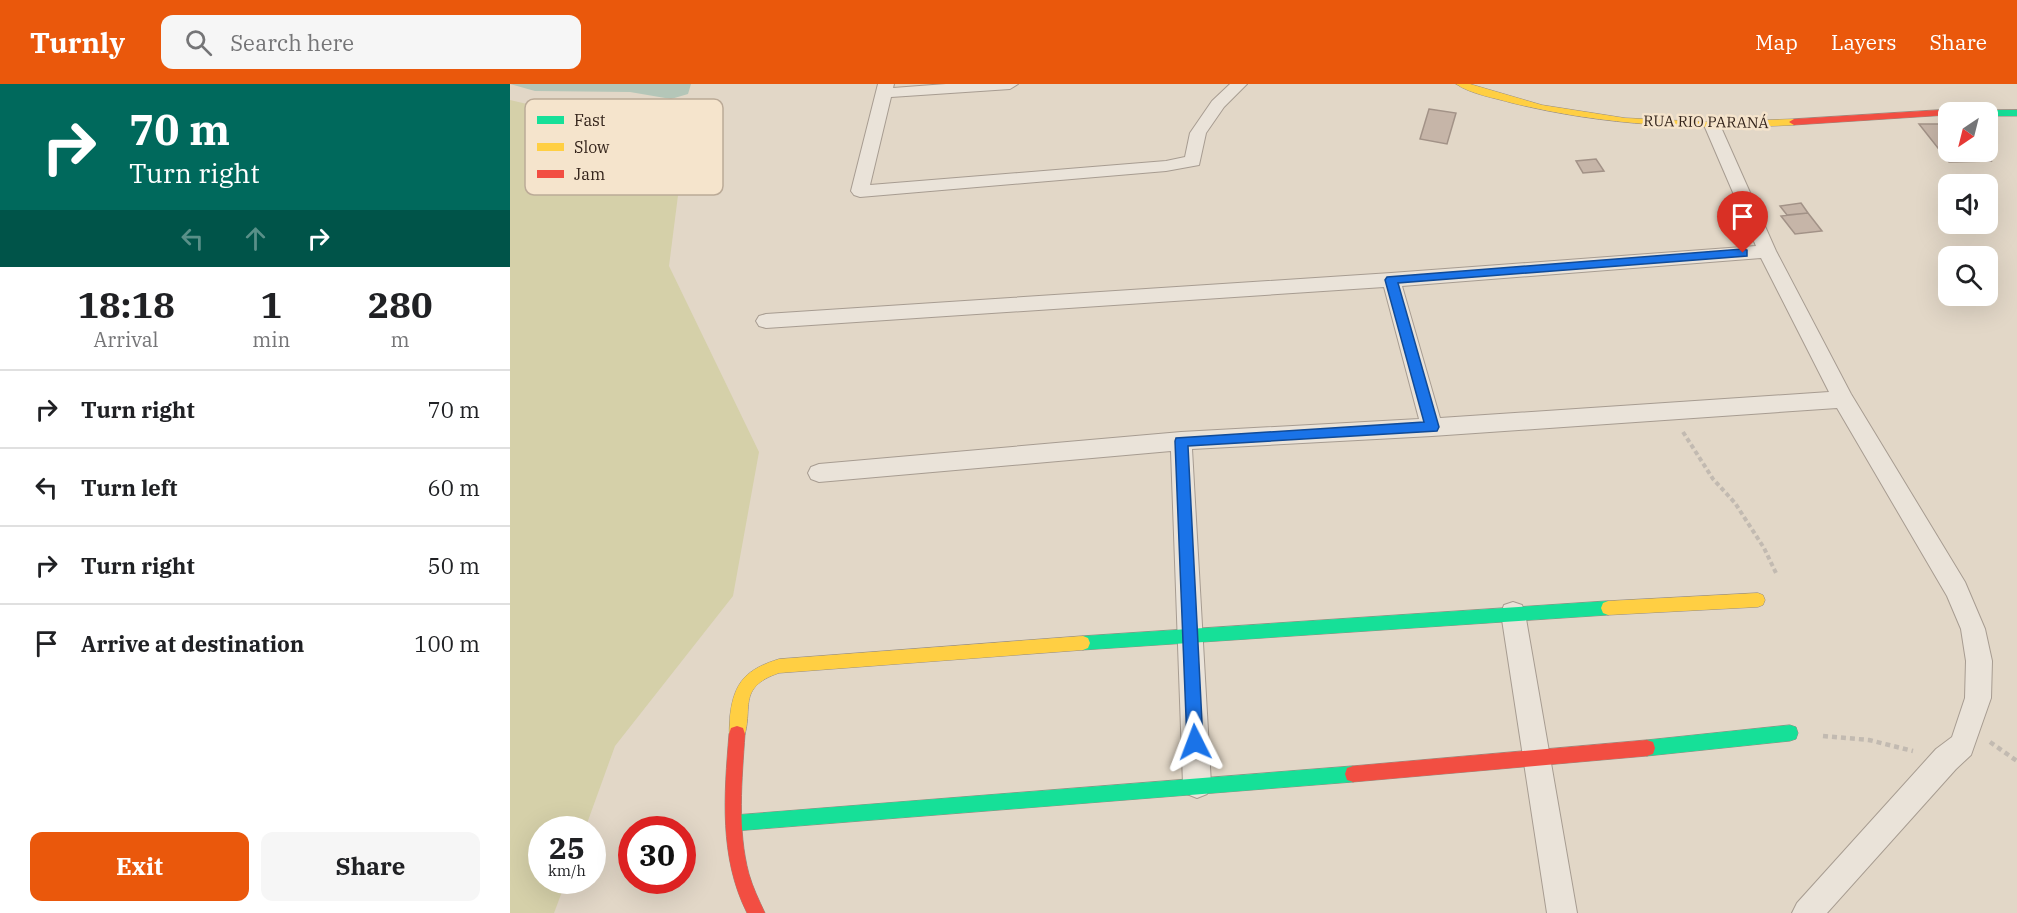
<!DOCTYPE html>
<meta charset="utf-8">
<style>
:root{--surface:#fff;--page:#f6f6f6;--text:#202124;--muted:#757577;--line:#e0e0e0;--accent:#ea580c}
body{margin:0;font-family:"IBM Plex Serif",serif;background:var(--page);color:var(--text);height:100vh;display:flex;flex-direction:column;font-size:22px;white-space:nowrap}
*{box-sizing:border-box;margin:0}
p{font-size:20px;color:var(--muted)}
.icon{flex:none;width:33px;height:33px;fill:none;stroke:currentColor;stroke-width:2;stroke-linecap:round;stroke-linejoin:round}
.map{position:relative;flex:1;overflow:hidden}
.details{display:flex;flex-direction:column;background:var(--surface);width:510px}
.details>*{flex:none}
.banner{background:#00695c;color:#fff;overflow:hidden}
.needle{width:39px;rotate:215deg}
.fabs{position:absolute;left:1428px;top:18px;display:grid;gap:12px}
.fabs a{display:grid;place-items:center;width:60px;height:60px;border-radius:12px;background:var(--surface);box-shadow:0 6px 24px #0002;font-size:30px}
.speed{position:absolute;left:18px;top:732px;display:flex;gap:12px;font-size:30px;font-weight:700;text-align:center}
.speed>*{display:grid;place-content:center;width:78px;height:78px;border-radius:50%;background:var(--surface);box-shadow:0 6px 24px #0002;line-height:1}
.speed small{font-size:15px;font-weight:400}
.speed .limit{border:9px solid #d22;background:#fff;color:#111}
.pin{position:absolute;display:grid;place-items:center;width:51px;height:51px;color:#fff;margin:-62px -26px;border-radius:50% 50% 50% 0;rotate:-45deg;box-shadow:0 0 6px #0007}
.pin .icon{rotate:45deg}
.me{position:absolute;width:66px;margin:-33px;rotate:357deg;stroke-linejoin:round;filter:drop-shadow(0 0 4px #0008)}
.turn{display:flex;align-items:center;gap:21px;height:126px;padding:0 30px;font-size:27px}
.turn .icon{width:78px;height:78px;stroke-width:2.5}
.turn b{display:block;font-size:42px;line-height:51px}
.lanes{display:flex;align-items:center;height:57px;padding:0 30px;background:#0003;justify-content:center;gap:30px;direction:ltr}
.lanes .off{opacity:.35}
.eta{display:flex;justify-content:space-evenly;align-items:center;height:102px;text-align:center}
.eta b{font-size:36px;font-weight:800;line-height:42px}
.cta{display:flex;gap:12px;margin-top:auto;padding:12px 30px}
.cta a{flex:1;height:69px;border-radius:12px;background:var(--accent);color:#fff;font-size:24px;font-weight:800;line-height:69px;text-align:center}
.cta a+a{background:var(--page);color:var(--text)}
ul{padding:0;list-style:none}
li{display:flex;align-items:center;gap:18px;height:78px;padding:0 30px;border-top:2px solid var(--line)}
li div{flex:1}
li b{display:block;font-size:22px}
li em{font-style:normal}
header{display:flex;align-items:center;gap:36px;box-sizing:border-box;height:84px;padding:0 30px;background:var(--accent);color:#fff}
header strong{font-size:28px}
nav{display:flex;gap:33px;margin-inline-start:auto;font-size:21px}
.search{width:420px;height:54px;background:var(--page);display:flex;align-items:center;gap:15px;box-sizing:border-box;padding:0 21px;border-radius:12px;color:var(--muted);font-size:22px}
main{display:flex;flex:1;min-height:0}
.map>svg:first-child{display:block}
</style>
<header>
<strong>Turnly</strong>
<div class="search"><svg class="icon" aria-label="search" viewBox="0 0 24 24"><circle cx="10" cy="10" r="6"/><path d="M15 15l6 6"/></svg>Search here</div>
<nav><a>Map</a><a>Layers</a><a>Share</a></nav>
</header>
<main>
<section class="details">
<div class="banner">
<div class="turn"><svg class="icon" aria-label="right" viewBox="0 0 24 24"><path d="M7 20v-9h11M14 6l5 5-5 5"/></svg><div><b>70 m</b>Turn right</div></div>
<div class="lanes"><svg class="icon off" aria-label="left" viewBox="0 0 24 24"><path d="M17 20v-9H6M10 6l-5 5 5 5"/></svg><svg class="icon off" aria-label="ahead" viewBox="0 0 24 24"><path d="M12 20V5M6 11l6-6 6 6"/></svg><svg class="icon" aria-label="right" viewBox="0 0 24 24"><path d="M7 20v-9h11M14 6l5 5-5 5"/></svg></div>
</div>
<div class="eta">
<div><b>18:18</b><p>Arrival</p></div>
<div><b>1</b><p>min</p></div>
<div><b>280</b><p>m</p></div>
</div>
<ul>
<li><svg class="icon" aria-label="right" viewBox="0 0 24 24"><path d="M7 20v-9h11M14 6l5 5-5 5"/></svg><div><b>Turn right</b></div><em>70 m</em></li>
<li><svg class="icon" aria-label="left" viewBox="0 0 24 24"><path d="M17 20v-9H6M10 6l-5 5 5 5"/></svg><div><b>Turn left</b></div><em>60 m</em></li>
<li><svg class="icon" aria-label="right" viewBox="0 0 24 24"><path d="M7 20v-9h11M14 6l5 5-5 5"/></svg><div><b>Turn right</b></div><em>50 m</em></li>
<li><svg class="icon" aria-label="arrive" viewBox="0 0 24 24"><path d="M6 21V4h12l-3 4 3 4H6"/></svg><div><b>Arrive at destination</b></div><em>100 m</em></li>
</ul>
<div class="cta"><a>Exit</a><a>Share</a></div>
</section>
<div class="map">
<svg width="1507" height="829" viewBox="0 0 1507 829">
<rect width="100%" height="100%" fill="#e2d7c7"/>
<path fill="#d5d0a9" d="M0 16 107 41 172 80 159 182 249 368 223 512 105 662 75 745 32 746V796L56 797 44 829H0Z"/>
<path fill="#b4c6b8" d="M0 0H181L178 10 161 15 120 8 25 7Z"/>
<path fill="#c6b5a8" stroke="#a29287" stroke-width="1.5" d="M919 25 946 29 937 60 910 55Z
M1409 40H1438V68H1473L1481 77 1439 78Z
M1086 75 1094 87 1073 89 1066 77Z
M1291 119 1298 129 1277 131 1270 122Z
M1298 129 1312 147 1285 150 1271 132Z"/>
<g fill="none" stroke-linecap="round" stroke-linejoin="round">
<g stroke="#a79c91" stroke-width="2">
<path id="street" d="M368 0H384L383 4 436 0H508L500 5 381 13 360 101 656 77 675 73 680 49 702 17 720 0H737L714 23 696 49 689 81 656 87 350 113 344 111 341 107Z
M1202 36 1210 41 1266 167 1341 310 1455 498 1475 545 1482 577 1481 614 1461 671 1446 685 1317 829H1282L1287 819 1426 665 1442 653 1455 614 1456 577 1451 545 1437 512 1327 324 922 352 682 365 701 700 697 710 687 714 677 710 673 700 661 367 309 398 301 395 298 389 301 383 309 380 671 348 909 335 874 203 256 244 249 242 246 237 249 232 256 230 881 189 1246 162 1194 41ZM1251 174 1319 308 930 334 892 202Z
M1003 518 1012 521 1015 529 1067 829H1037L991 529 994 521Z"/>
</g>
<g stroke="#968c81" stroke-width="1">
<path id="fast" d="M1507 26V32H1478V28H1474L1478 26Z
M1098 517 1103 519 1105 524 1103 529 1098 531 573 566 568 564 566 559 568 554 573 552Z
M1280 641 1286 643 1288 649 1286 655 1280 657 1137 672 1131 670 1129 664 1131 658 1137 656Z
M843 682 849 684 851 690 849 696 843 698 225 747 219 745 217 739 219 733 225 731Z"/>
</g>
<g stroke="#968c81" stroke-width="1">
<path id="slow" d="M946 0H960L1032 21 1115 34 1199 38 1284 35 1289 38 1284 41C1188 46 1095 42 1002 19 985 14 960 10 946 0Z
M1248 509 1253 511 1255 516 1253 521 1248 523 1098 531 1093 529 1091 524 1093 519 1098 517Z
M573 552 578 554 580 559 578 564 573 566 269 589C225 604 245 625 233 656L227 658 221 656C218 648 220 640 220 632 224 597 237 585 269 575Z"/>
</g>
<g stroke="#968c81" stroke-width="1">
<path id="jam" d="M1444 25 1449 28H1438V31L1284 41 1279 38 1284 35Z
M227 642 233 644 235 650C232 696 227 745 239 790 243 804 249 816 255 829H237C209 773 214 711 219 650L221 644Z
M1137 656 1143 658 1145 664 1143 670 1137 672 843 698 837 696 835 690 837 684 843 682Z"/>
</g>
<path stroke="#c2bab1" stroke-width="4" stroke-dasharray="4.5 3" stroke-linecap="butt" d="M1173 348 1203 395 1225 419 1254 464 1266 489"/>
<path stroke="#c2bab1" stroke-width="4.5" stroke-dasharray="5 4" stroke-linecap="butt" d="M1313 652 1359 656 1403 667
M1480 658 1507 677"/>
<use href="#street" fill="#eae3d9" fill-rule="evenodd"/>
<use href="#fast" fill="#16e098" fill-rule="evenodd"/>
<use href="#slow" fill="#ffcf43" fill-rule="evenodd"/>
<use href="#jam" fill="#f24e42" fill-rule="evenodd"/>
</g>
<path fill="#1a73e8" stroke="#114b97" stroke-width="1.5" d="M1233 165 1237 166V172L888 199 929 343 927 347 678 362 693 658 690 664 685 666 679 664 677 658 665 357 666 354 914 338 875 196 877 193Z"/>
<g text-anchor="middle" stroke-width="5" stroke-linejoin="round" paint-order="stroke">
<g font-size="15" fill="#34241b" stroke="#f5e4cc">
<text transform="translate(1196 38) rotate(1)" y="5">RUA RIO PARANÁ</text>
</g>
</g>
<rect x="15" y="15" width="198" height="96" rx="9" fill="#f5e4cc" stroke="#bbaa97" stroke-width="1.5"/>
<rect x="27" y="32" width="27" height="8" fill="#16e098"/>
<rect x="27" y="59" width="27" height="8" fill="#ffcf43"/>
<rect x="27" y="86" width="27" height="8" fill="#f24e42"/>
<g font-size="16" fill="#34241b">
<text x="64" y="42">Fast</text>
<text x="64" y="69">Slow</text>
<text x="64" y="96">Jam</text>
</g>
</svg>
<div class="fabs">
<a><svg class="needle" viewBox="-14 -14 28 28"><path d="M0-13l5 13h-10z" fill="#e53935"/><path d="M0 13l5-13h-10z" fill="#757577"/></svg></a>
<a><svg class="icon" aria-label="sound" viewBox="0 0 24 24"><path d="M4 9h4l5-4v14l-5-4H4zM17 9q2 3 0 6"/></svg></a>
<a><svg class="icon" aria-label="search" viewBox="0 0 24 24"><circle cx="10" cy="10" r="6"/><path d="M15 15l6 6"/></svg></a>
</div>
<div class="speed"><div>25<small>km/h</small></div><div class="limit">30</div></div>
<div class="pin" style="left:1233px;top:169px;background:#d93025"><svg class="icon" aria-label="arrive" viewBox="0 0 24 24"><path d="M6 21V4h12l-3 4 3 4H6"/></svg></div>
<svg class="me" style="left:685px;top:658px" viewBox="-20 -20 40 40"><path d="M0-17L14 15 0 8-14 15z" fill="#1a73e8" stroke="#fff" stroke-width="4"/></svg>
</div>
</main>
